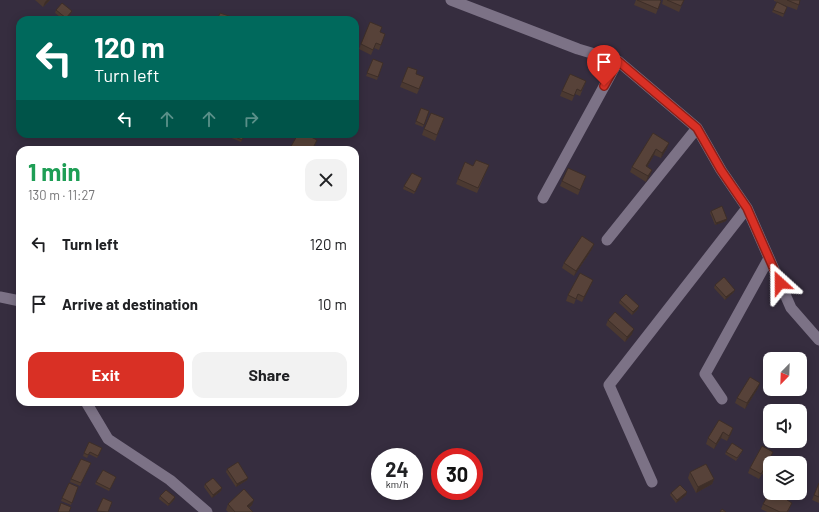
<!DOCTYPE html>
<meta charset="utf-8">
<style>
:root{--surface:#fff;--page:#f2f2f2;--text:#202124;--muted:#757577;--accent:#d93025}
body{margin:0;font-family:Barlow,sans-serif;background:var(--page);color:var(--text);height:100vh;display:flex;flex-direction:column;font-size:15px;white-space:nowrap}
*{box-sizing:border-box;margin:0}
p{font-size:13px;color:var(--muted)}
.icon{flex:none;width:22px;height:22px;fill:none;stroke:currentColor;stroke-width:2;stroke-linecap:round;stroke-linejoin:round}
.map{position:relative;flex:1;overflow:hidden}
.panel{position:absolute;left:16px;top:146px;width:343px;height:260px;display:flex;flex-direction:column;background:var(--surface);border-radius:12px;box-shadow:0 2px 10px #0003}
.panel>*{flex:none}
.hud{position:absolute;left:16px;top:16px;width:343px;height:122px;border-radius:12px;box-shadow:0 2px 10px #0003;background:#00695c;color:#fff;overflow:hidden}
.needle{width:26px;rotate:203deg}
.controls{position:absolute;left:763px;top:352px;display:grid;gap:8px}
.controls a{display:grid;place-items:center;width:44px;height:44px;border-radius:8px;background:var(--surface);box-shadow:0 2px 10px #0003;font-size:20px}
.speed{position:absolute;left:371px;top:448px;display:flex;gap:8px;font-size:20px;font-weight:700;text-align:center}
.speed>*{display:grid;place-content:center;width:52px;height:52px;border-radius:50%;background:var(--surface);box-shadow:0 2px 10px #0003;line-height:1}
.speed small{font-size:10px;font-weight:400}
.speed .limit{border:6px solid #d22;background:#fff;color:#111}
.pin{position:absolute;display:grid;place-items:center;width:34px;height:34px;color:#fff;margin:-41px -17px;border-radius:50% 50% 50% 0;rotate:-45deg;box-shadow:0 0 4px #0007}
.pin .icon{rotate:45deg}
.me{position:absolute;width:44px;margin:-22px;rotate:336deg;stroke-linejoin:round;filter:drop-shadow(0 0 3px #0008)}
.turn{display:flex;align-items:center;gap:14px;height:84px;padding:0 12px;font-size:18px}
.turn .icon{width:52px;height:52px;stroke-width:2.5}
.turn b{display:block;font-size:28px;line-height:34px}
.lanes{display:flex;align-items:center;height:38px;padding:0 12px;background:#0003;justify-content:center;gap:20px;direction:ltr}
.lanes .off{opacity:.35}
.round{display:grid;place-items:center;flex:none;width:42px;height:42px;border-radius:12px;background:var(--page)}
.overview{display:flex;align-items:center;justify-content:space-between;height:68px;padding:0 12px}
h1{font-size:24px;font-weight:700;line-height:30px;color:#1e9e55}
.primary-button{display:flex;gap:8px;margin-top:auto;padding:8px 12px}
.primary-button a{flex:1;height:46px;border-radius:12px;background:var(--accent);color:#fff;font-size:16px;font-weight:700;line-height:46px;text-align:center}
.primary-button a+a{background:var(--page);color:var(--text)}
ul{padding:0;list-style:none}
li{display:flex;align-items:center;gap:12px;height:60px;padding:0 12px}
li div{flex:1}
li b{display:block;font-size:15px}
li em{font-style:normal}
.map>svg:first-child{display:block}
</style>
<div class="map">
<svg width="819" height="512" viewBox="0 0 819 512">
<rect width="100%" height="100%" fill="#362d3f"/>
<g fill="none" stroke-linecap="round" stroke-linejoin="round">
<path stroke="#7c7286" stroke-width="11" d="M451 0 578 49 618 61 697 128 721 170 747 208 791 308 819 340
M543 198 618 61
M607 240 697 128
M0 297 20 301
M722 399 705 374 769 258
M86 402 108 439 170 480 207 512
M652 482 609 385 747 208"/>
</g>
<path fill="#4b3931" d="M35 0H50L43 7Z
M636 0H660L661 1 656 14 634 5Z
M663 0H684L679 12 662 4Z
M774 0H800L797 10 781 4 787 7 783 17 772 12 777 2 774 1Z
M56 10 72 11 71 13 66 20H64L55 13Z
M380 32 385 34 379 50 374 48 371 55 359 49 361 44Z
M373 59 383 63 377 80 366 76Z
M416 74 422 83 417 94 400 87 402 82Z
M586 81 580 96 575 94 572 101 560 96 562 91Z
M421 108 429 111 423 127 415 124Z
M444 118 435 141 422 135 424 129Z
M653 133 667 148 661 158 654 155 647 167 652 170 650 175 646 182 630 172 632 167Z
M228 134H245L241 142 227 136Z
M317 140 313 150H289Z
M489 165 477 193 456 184 458 179Z
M586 176 578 195 560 186 562 181Z
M421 181 414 194 403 189 404 186Z
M711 211 726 221 715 225 710 213Z
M594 244 592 249 574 276 562 268 564 263Z
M593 280 591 285 582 302 576 299 574 304 566 301 568 295Z
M715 285 734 292 725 300 714 288Z
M620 300 638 309 632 315 619 303Z
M608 320 632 334 625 342 606 325Z
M758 388 745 409 735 403 737 398Z
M733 428 731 434 727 441 721 438 714 449 706 444 708 438Z
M102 448 97 458 89 454 87 458 83 456 84 453Z
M726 452H742L736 461 725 454Z
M771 457 770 460V473L768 477 762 474 759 479 748 473 750 468Z
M91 463 80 486 70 482 71 479Z
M227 469 247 480 236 487 226 472Z
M690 472 714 479 712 484 696 493 688 478Z
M116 477 109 491 95 484 96 482Z
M69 483 78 487 71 505 61 501Z
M819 483V503L812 500Z
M205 484 221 491 212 498 204 487Z
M671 493 686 495 676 503 670 495Z
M770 493 788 501 790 508 788 512H767L761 509 763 504Z
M160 496 175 497 174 500 168 506 159 499Z
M228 504 252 505 249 508 253 512H228L226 510Z"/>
<path fill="#3d2e28" d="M47 0H50L43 7 45 2Z
M72 11 71 13 66 20V18Z
M669 143 667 148 661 158 662 153Z
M656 149 654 155 644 172 646 166Z
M652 170 650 175 646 182 648 176Z
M727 219 726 221 715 225 716 223Z
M594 244 592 249 574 276 576 271Z
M593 280 591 285 582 302 584 297Z
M735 290 734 292 725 300 726 297Z
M639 306 638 309 632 315 633 312Z
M634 329 632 334 625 342 627 337Z
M760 383 758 388 745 409 747 403Z
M733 428 731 434 727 441 729 436Z
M723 432 721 438 714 449 716 444Z
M248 478 247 480 236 487 237 484Z
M714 479 712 484 696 493 698 487Z
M222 488 221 491 212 498 213 495Z
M687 492 686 495 676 503 677 500Z
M175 497 174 500 168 506 169 504Z
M254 500 252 505 245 511 247 506Z"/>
<path fill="#574239" stroke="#3d2e28" d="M637 0H660L661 1 658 9Z
M667 0H684L681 6Z
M787 0H800L799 5Z
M777 2 787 7 784 14 773 10Z
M62 3 72 11 66 18 56 10Z
M220 13 241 20H217Z
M370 22 382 27 380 32 385 34 381 45 376 43 373 50 361 44Z
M373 59 383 63 378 77 367 73Z
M408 67 417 70 416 74 424 77 419 89 402 82Z
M570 74 586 81 581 91 577 89 574 96 562 91Z
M421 108 429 111 424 125 416 121Z
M431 113 444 118 437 135 424 129Z
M653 133 669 143 662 153 656 149 646 166 652 170 648 176 632 167Z
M229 134H245L242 140Z
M298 134H305L317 140 312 150 305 147 303 150H289Z
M476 160 489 165 478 188 458 179 465 162 473 166Z
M568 168 586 176 580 190 562 181Z
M412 173 422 178 415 192 404 186Z
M722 206 727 219 716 223 711 211Z
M582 236 594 244 576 271 564 263Z
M580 273 593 280 584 297 578 294 576 299 568 295Z
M724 277 735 290 726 297 715 285Z
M626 294 639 306 633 312 620 300Z
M615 312 634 329 627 337 608 320Z
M750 377 760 383 747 403 737 398Z
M719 420 733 428 729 436 723 432 716 444 708 438Z
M89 442 102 448 98 456 90 452 88 455 84 453Z
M732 443 743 450 737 458 726 452Z
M762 446 773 452 769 460 775 463H770V472L764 469 761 474 750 468Z
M81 459 91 463 81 483 71 479Z
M238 462 248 478 237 484 227 469Z
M706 464 714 479 698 487 690 472Z
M103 470 116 477 110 489 96 482Z
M213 478 222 488 213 495 205 484Z
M69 483 78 487 72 503 62 498Z
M819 483V497L814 495Z
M680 485 687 492 677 500 671 493Z
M244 489 254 500 247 506 253 512H235L228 504Z
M166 490 175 497 169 504 160 496Z
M770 492V493H772L777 496 778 493H789L791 494 787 500 792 503 787 512H780L763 504Z
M103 498 112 502 108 512 97 511Z
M61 503 71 507 69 512H58Z
M722 509 726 512H720Z"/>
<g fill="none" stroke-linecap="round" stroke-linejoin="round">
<g stroke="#8d1f18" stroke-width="10">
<path id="route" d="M604 86 618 61 697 128 721 170 747 208 780 283"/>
</g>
<use href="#route" stroke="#d93025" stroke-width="7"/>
</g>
</svg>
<div class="controls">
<a><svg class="needle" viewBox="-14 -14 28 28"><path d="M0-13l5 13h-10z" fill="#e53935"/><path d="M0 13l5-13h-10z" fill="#757577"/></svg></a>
<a><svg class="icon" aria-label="sound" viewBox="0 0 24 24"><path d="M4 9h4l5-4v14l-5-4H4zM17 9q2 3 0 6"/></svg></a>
<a><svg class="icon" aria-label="layers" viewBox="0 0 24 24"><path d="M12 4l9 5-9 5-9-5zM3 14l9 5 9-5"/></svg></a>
</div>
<div class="speed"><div>24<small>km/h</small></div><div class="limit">30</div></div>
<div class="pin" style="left:604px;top:86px;background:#d93025"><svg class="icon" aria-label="arrive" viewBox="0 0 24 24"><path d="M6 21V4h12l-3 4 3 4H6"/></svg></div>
<svg class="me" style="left:780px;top:283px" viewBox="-20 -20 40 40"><path d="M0-17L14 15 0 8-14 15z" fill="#d93025" stroke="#fff" stroke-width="4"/></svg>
<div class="hud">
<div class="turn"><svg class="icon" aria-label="left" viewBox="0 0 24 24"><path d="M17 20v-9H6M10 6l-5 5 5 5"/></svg><div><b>120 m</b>Turn left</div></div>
<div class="lanes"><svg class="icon" aria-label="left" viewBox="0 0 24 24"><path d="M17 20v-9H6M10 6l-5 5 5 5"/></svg><svg class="icon off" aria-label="ahead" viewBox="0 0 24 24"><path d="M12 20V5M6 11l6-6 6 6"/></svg><svg class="icon off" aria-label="ahead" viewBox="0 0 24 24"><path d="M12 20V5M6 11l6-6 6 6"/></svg><svg class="icon off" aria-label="right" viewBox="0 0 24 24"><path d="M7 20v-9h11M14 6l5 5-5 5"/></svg></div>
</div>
<section class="panel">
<div class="overview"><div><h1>1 min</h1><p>130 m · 11:27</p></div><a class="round"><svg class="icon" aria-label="close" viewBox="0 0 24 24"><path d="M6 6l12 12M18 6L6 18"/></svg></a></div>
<ul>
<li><svg class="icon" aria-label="left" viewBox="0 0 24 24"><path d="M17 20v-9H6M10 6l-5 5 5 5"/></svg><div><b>Turn left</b></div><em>120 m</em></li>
<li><svg class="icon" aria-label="arrive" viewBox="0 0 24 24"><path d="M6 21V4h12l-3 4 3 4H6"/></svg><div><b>Arrive at destination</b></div><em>10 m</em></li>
</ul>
<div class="primary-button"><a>Exit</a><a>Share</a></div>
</section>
</div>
